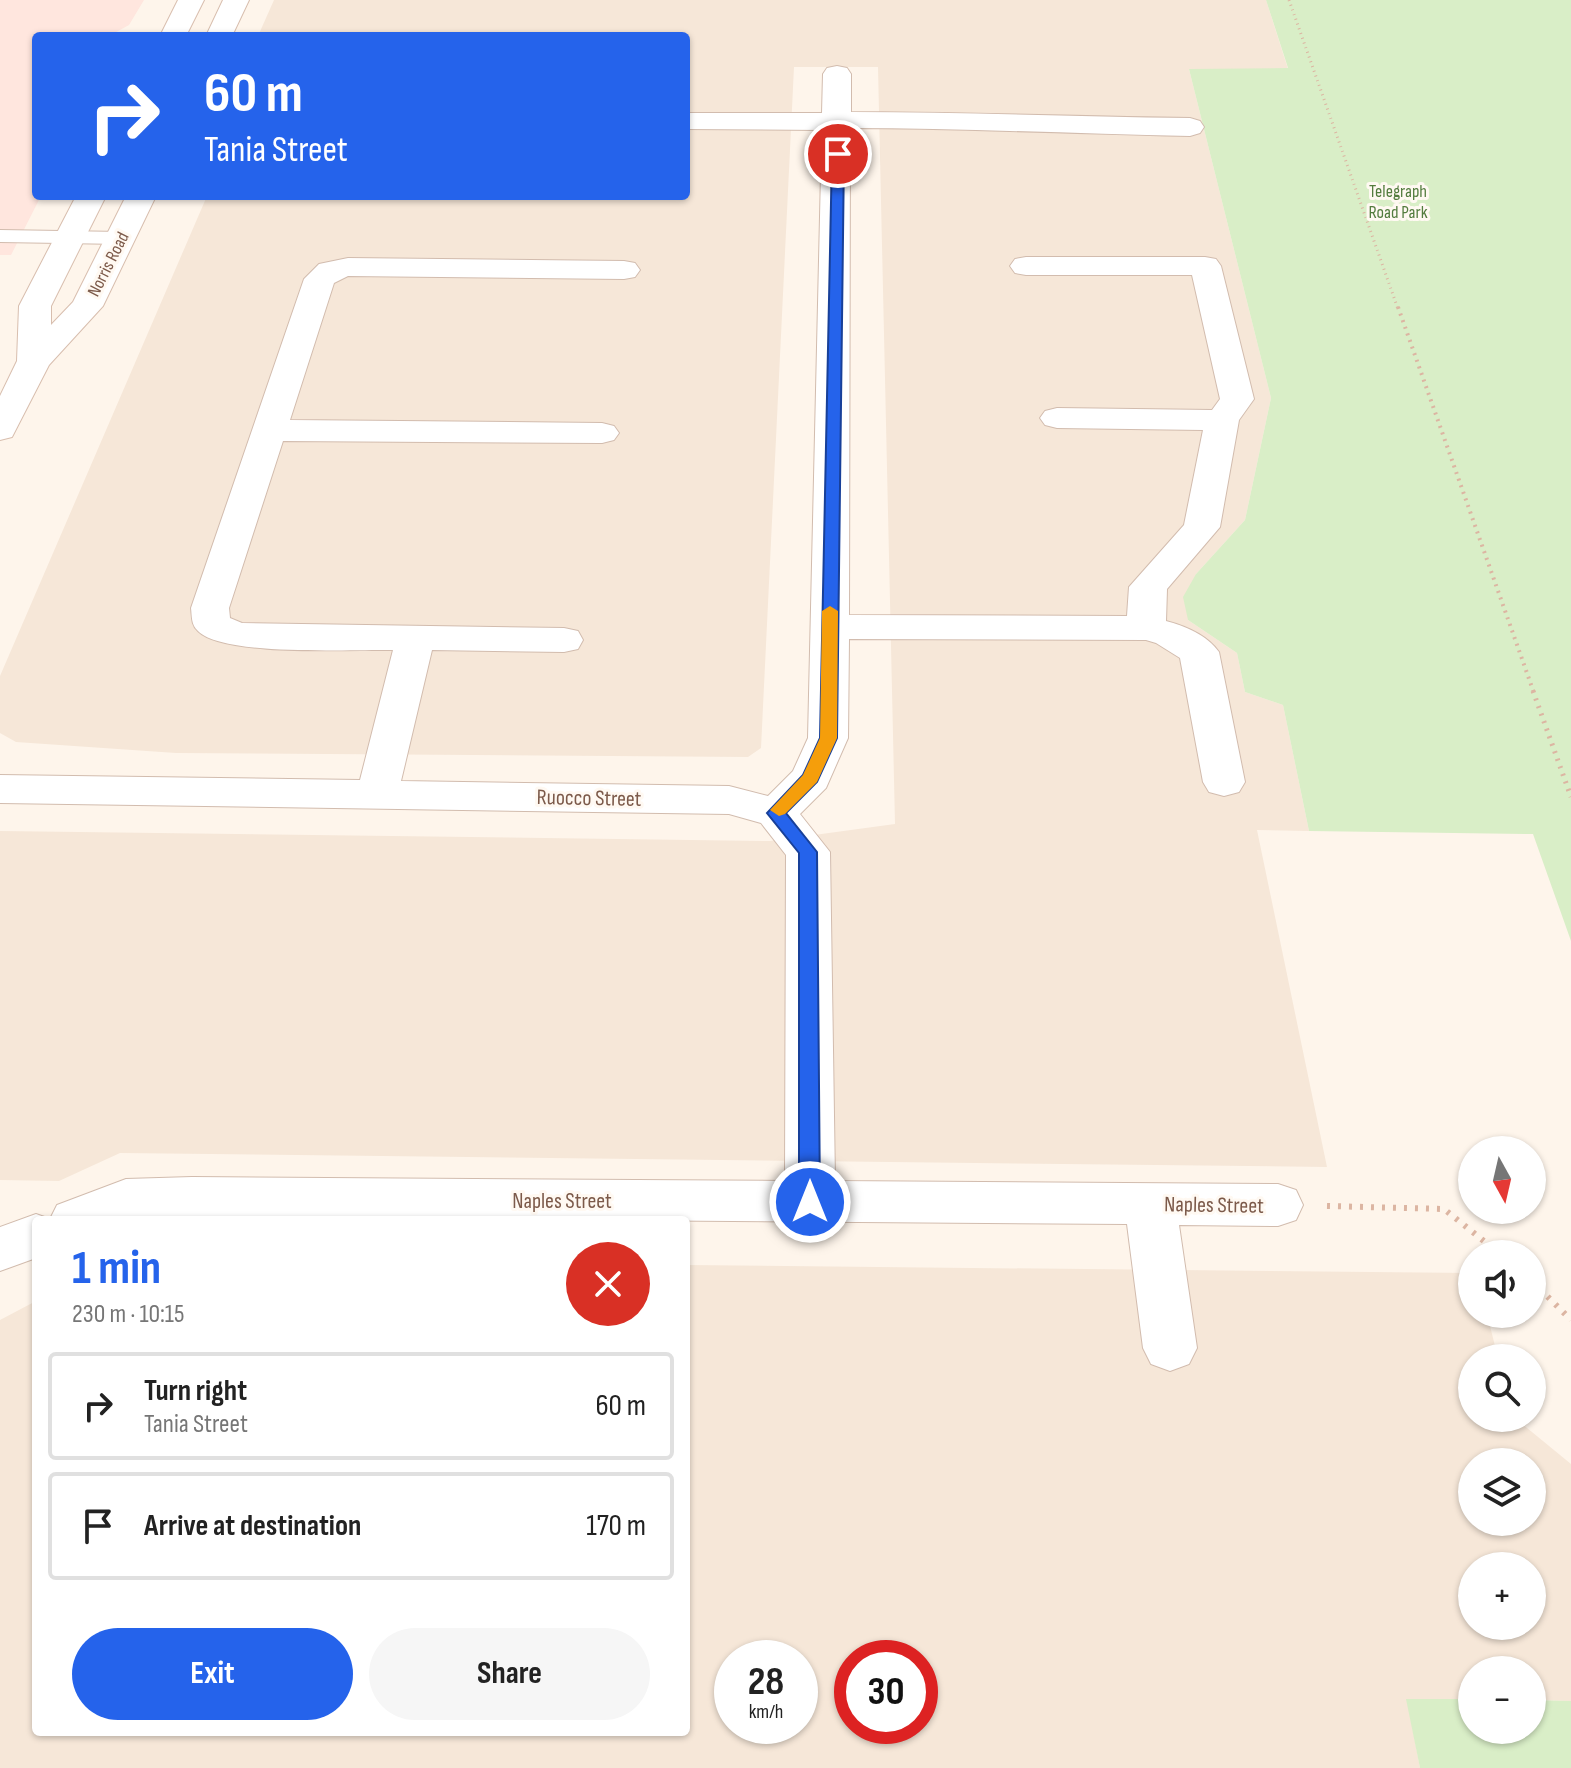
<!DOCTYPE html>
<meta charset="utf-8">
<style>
:root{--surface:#fff;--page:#f6f6f6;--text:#222;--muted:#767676;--line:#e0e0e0;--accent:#2563eb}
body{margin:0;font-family:"Sofia Sans Condensed",sans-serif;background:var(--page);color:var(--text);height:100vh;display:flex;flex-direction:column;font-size:30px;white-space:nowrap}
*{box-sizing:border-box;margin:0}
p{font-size:26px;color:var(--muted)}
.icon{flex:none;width:44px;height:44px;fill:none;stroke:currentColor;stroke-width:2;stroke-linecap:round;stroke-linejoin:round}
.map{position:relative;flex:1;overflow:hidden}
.sheet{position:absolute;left:32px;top:1216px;width:658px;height:520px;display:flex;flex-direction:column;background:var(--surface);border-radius:8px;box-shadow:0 2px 6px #0004}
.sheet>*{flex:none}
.banner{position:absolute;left:32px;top:32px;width:658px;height:168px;border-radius:8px;box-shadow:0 2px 6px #0004;background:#2563eb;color:#fff;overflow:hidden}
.needle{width:52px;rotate:172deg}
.controls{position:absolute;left:1458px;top:1136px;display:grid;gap:16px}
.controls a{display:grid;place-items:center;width:88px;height:88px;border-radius:50%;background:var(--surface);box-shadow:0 2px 6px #0004;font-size:40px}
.speed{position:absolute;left:714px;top:1640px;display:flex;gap:16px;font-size:40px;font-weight:700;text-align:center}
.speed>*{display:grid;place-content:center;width:104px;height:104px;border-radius:50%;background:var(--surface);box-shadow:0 2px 6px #0004;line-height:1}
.speed small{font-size:20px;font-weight:400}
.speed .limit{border:12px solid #d22;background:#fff;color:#111}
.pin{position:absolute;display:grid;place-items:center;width:68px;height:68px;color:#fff;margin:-34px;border:4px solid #fff;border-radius:50%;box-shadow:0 2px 8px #0007}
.me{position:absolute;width:88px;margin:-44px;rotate:0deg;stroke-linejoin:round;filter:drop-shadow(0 0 6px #0008)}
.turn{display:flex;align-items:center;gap:28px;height:168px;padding:0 40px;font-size:36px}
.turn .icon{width:104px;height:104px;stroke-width:2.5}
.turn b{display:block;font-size:56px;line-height:68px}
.round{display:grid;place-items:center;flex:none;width:84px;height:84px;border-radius:42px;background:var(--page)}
.head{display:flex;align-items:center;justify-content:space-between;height:136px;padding:0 40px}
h1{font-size:48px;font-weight:700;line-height:60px;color:var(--accent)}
.button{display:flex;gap:16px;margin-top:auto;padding:16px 40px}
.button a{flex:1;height:92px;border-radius:48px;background:var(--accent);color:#fff;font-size:32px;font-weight:700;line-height:92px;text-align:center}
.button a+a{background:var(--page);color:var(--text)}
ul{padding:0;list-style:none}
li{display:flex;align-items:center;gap:24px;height:108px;margin:0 16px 12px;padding:0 24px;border:4px solid var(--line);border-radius:8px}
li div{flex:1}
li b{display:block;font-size:30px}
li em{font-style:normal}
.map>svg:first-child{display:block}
</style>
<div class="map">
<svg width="1571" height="1768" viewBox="0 0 1571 1768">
<rect width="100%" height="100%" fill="#fef5eb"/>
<path fill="#f6e7d8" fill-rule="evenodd" d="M274 0H1266L1288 69H1189L1271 398 1245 520 1196 574 1188 620 1237 653 1245 692 1283 705 1309 831 1257 830 1327 1167 120 1153 59 1181 0 1180V831L770 841 895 824 878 67H794L761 748 748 757 176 753 16 742 0 733V676L207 196H686V36H258Z
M686 1265 1472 1273V1314H1487L1498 1358H1472V1418H1515L1571 1464V1701L1532 1700V1670H1472V1699H1407L1420 1768H0V1320L36 1301V1732H686ZM1472 1462H1532V1522H1472ZM1472 1566H1532V1626H1472ZM732 1658H800V1726H732ZM852 1658H920V1726H852Z"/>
<path fill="#ffe6de" d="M0 0H144L129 25 109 36H36V196H41L11 255H0Z"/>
<path fill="#d9eec7" d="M1266 0H1571V941L1533 834 1309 831 1283 705 1245 692 1237 653 1188 620 1183 597 1196 574 1245 520 1271 398 1189 69 1288 68Z
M1406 1699H1472V1730H1532V1700L1571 1701V1768H1420Z"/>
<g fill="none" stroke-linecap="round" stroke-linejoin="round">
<g stroke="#d2bcae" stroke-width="2">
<path id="lane" d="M0 230 122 232 132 238 122 244 0 242Z"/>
</g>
<g stroke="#d2bcae" stroke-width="2">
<path id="street" d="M837 66 847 68 851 74V112C964 112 1077 117 1190 118L1200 121 1204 127 1200 133 1190 136C1077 134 964 128 850 128L849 615 1127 616 1129 587 1184 525 1203 430 1057 428 1045 425 1040 418 1045 411 1057 408 1212 410 1220 399 1192 275H1026L1015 273 1010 266 1015 259 1026 257H1205L1216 259 1221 266 1254 399 1239 420 1220 527 1167 589 1166 621C1185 626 1207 635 1219 652L1245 782 1239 792 1224 796 1209 792 1203 782 1180 658 1156 643 1146 640 849 639 848 738 826 788 800 814 830 852 835 1181 1278 1184 1296 1190 1303 1205 1296 1220 1278 1226 1179 1225 1197 1348 1189 1364 1170 1371 1151 1364 1143 1348 1127 1224 192 1217 36 1220V1258L0 1271V1227L36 1214 50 1219 57 1205 126 1179 192 1177 785 1181 786 855 761 823 729 814 0 803V775L360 780 393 650C353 649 224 657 198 631 191 625 192 616 191 608L304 279 319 264 348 258 624 261 635 263 640 270 635 277 624 279 348 276 334 283 290 420 602 423 614 426 619 433 614 440 602 443 283 441 229 608 230 618 242 623 564 628 578 631 583 640 578 649 564 652 432 650 401 781 729 786 768 796 793 771 808 738 822 130 686 129V113H822L823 74 827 68Z"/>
</g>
<g stroke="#d8beae" stroke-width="2">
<path id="secondary" d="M178 0H204L186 36H160Z
M223 0H249L232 36H206Z
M76 196H106L51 306V325L73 302 126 196H156L103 306 49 365 12 437 0 440V396L17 361 19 306Z"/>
</g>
<path stroke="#dcb5a2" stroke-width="3" stroke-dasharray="1 4" stroke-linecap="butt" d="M1289 0 1398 309"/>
<path stroke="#dcb5a2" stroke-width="4" stroke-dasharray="2 5" stroke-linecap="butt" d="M1398 307 1534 693"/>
<path stroke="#dcb5a2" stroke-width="5" stroke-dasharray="2 6" stroke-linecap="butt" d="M1533 691 1571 797"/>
<path stroke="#dcb5a2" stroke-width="6" stroke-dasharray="3 8" stroke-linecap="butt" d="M1327 1206 1444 1209 1500 1254
M1532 1281 1571 1320"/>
<use href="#lane" fill="#fff" fill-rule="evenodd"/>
<use href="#street" fill="#fff" fill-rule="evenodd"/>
<use href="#secondary" fill="#fff" fill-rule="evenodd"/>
</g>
<path fill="#2563eb" stroke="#184099" stroke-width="2" d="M838 150 844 154 837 738 817 782 786 813 817 852 820 1202 817 1208 810 1210 802 1208 799 1202V853L767 813 803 775 820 738 832 154Z"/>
<path fill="#f59e0b" d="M830 606 838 611 837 738 817 782 785 814 779 816 770 810 803 775 820 738 822 611Z"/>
<g text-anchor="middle" stroke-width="6" stroke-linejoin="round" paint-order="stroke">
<g font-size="18" fill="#537c3e" stroke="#fff9f2">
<text x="1398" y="197">Telegraph<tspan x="1398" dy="21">Road Park</tspan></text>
</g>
<g font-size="18" fill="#7c5a4a" stroke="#fff9f2">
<text transform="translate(108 264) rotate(-63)" y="6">Norris Road</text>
</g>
<g font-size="22" fill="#7c5a4a" stroke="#fff9f2">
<text transform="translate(589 797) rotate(1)" y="8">Ruocco Street</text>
<text x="562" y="1208">Naples Street</text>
<text transform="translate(1214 1204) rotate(1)" y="8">Naples Street</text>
</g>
</g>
</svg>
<div class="controls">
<a><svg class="needle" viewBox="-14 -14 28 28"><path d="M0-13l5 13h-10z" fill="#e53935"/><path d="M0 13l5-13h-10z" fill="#767676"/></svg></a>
<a><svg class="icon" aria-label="sound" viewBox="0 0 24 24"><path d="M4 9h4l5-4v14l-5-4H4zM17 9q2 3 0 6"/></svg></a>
<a><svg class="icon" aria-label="search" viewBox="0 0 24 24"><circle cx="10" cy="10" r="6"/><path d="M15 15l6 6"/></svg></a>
<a><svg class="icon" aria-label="layers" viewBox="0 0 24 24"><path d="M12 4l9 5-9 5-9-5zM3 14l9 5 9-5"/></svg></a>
<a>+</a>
<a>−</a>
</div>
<div class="speed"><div>28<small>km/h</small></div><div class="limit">30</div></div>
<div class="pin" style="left:838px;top:154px;background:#d93025"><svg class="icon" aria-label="arrive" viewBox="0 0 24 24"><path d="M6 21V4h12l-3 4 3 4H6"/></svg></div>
<svg class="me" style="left:810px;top:1202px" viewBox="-20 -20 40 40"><circle r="17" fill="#2563eb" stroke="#fff" stroke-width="3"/><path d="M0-11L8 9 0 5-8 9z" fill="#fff"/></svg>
<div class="banner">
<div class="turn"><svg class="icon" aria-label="right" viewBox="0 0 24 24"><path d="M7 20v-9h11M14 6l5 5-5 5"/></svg><div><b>60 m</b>Tania Street</div></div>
</div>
<section class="sheet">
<div class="head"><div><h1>1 min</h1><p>230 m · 10:15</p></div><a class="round" style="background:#d93025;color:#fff"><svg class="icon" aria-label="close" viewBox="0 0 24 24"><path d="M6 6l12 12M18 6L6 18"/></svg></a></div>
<ul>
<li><svg class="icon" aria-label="right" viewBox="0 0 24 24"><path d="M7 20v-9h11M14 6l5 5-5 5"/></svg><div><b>Turn right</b><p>Tania Street</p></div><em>60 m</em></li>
<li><svg class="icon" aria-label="arrive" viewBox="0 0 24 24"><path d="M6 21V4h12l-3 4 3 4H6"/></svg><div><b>Arrive at destination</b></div><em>170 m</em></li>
</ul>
<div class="button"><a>Exit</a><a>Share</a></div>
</section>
</div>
